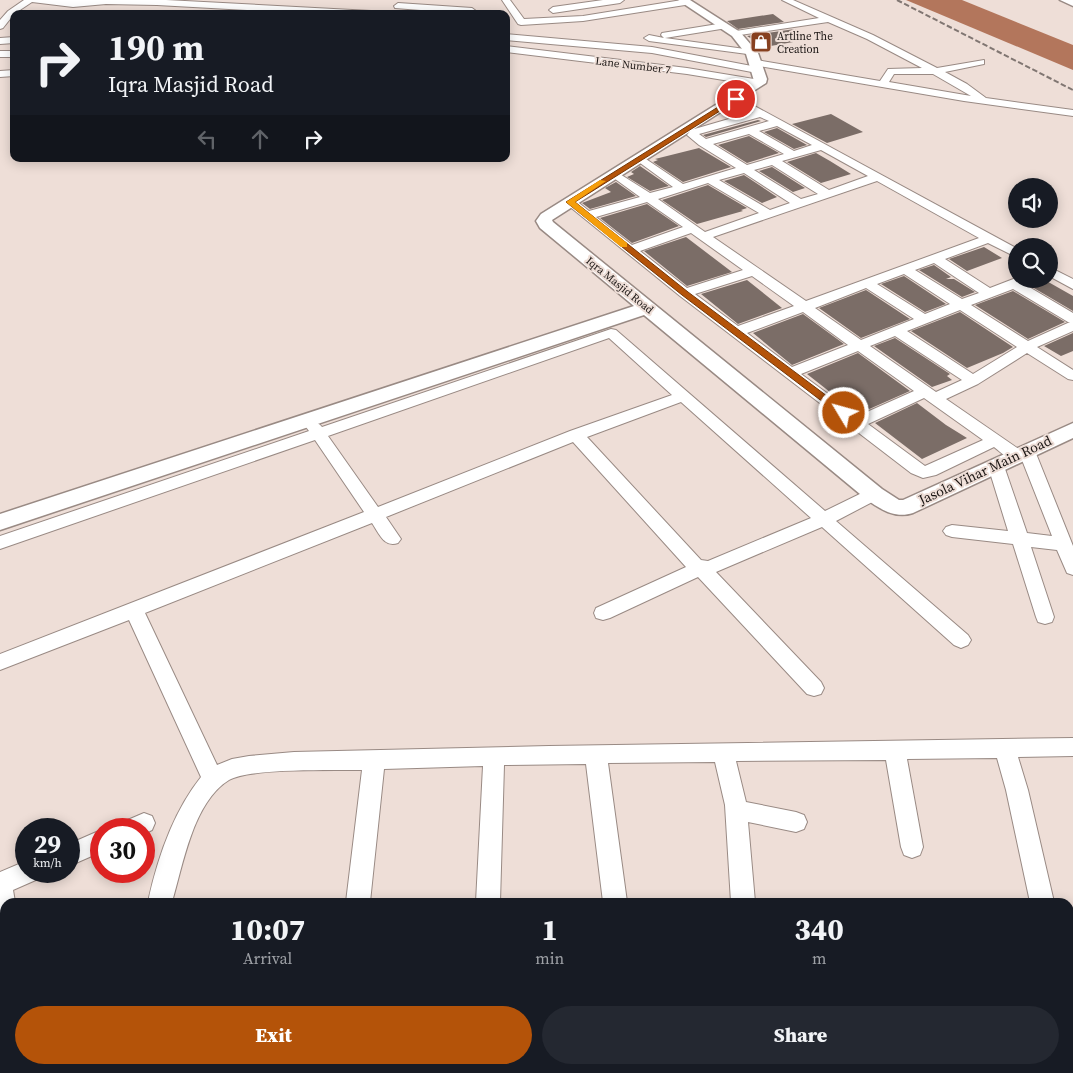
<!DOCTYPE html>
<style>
:root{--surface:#171b24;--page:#242831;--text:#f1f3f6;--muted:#9ea1a6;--accent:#b45309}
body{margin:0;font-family:"Source Serif 4",serif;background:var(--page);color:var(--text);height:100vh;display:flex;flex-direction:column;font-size:19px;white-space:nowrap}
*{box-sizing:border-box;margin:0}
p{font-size:16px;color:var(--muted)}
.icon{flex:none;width:28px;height:28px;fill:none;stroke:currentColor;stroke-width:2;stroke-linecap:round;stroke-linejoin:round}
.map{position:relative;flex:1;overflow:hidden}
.panel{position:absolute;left:0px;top:898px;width:1074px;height:176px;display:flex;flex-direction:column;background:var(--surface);border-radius:15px 15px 0 0;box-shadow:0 2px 12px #0003}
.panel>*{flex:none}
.hud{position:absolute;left:10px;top:10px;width:500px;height:152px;border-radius:10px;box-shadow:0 2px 12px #0003;background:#171b24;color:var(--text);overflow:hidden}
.fabs{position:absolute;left:1008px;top:178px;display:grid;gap:10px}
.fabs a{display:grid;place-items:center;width:50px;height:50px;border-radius:50%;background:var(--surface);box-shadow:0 2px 12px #0003;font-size:25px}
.speed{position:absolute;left:15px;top:818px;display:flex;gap:10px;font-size:25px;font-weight:700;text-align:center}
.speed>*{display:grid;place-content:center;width:65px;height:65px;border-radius:50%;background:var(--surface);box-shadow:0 2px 12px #0003;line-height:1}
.speed small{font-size:12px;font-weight:400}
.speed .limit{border:8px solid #d22;background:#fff;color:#111}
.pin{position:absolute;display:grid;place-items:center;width:42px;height:42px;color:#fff;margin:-21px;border:2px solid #fff;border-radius:50%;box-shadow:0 1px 5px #0007}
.me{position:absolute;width:55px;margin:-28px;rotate:307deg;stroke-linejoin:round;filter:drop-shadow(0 0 4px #0008)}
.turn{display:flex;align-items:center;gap:18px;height:105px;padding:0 15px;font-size:22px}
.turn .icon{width:65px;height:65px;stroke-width:2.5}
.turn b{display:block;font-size:35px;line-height:42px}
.lanes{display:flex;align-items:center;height:48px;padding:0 15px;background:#0003;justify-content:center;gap:25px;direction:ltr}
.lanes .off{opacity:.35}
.eta{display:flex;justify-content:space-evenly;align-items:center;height:85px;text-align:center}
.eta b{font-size:30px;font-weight:800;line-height:35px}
.cta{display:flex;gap:10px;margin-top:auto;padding:10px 15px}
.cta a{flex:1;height:58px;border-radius:30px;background:var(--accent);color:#fff;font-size:20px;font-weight:800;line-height:58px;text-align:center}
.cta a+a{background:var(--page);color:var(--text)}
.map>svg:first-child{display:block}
</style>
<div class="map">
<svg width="1073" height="1073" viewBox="0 0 1073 1073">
<rect width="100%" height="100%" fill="#eeded7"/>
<path fill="#b3765c" d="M906 0H962L1073 45V70Z"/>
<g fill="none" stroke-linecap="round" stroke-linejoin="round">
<path fill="#b3765c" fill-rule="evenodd" d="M393 1069H409L407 1072 406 1073H389L391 1070Z
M468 1069H493L495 1070 497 1073H471L470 1072Z"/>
</g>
<path fill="#7b6d67" d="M773 14 784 22 738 29 727 21Z
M795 29 810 39 765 47 747 36Z
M831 114 863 132 827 143 792 124Z
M758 120 761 121 706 137 703 135Z
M777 128 807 145 794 149 764 132Z
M749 136 779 153 747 163 718 145Z
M699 148 731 167 683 182 653 162 658 160 655 159Z
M816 153 830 161 851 174 821 183 787 162Z
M640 166 669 186 650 191 627 177 634 174 631 172Z
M772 167 805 188 793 192 759 171Z
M744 175 777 197 762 203 724 181Z
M616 182 636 196 590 209 582 203 611 192 605 188Z
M708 185 747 208 741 210 743 211 697 224 662 200Z
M647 204 679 226 632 243 600 218Z
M686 237 732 272 687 286 644 251Z
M984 247 1002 258 967 271 949 259Z
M934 265 951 277 946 279H954L975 292 962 297 919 270Z
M904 276 946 304 925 312 881 284Z
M1033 279H1043L1073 296V311L1027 284Z
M747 280 782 308 738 324 701 294Z
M866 290 910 319 861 338 819 308Z
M1013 291 1065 322 1028 339 975 305Z
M960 312 1013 347 1003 353 967 368 911 331Z
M803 314 844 344 792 365 753 333Z
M1073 333V351L1061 356 1044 346Z
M895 338 950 374 947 376 952 380 932 387 874 346Z
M858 353 910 391 858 414 807 374Z
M917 403 946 425 967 438 922 459 875 423Z"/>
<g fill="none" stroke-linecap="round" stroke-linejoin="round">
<g stroke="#998a84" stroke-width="2">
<path id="minor" d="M24 0H166L371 11 375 14H321L157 5 106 4 73 7 32 2 14 14 3 28 0 29V20L8 11Z
M502 0H510L524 19 583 16 682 0 689 2 685 5 583 21 521 25 518 24Z
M603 0H624L620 3 553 13 549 10 553 7Z
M782 0H793L873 35 937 68 984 60V64L945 72 967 84 986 98 1073 110V116L964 101 753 65 751 63 756 60 880 81 888 69 922 68 867 39 828 22 733 36 732 34 736 31 819 18ZM894 74H933L971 96 889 82Z
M398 3 472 8 476 11 472 14 395 8 394 6Z
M724 23 727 24V28L665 38 752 50 755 51V55L649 41 644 38 649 35 664 38 661 35 662 33Z
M506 34 652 47 757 67 762 70 757 73 652 53 506 40Z
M14 37V43L0 44V38Z
M506 46 687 68 760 80 765 83 760 86 687 74 506 52Z
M0 51H14V57H0Z
M14 70V76L0 77V71Z
M736 96 1016 248V257L988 243 945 259 990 288 1016 278 1031 279 1024 284 1073 313V331L1037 347 1073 370V380L1068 379 1027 353 978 384 946 399 1020 450 1021 447 1027 446 1033 447 1035 451 1073 546V575L1067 573 1057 550 1031 547 1054 617 1052 622 1045 624 1038 622 1036 617 1013 544 952 537 946 535 943 531 946 527 952 525 1008 531 988 466 990 462 996 461 1002 462 1004 466 1027 533 1052 536 1022 460C1011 463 1003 454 994 447L936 475 923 478 911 473 680 296 564 202 566 199H574L589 211 640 197 611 176 609 174 615 171 650 193 673 187 636 160 634 158 636 156 640 155 683 184 736 168 699 145 687 135 691 130 753 112 732 101 731 99ZM760 117 769 121 706 139 699 134ZM777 126 812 145 794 151 759 131ZM749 134 784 154 747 165 713 144ZM821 150 868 176 829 190 782 161ZM772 165 818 194 801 199 754 170ZM744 173 790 203 770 210 719 180ZM877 181 979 238 806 301 713 237ZM708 183 759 213 705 232 658 199ZM647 202 683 227 632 245 596 217ZM691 233 743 270 687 288 640 251ZM934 263 979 293 962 299 915 270ZM904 274 950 304 925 314 877 284ZM752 276 794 306 738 326 695 294ZM866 288 914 319 861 340 815 308ZM1013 289 1068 322H1070L1028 341 971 305ZM960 310 1017 347 973 374 907 331ZM803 312 848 345 792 367 747 333ZM895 336 962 380 936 392 870 346ZM858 351 914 391 858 416 801 374ZM924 398 983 440 925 466 868 424Z
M1049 267 1073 279V289L1049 276Z
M611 329 616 330 825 511 868 490 874 488 880 490 882 494 880 498 836 521 968 635 971 640 968 645 961 648 954 645 822 527 716 572 821 682 824 688 821 694 814 696 807 694 698 577 610 618 603 620 596 618 594 613 596 608 686 567 573 442 386 517 401 539 398 543C384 548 379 533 372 523L145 613 217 765 232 759 249 756 294 752 549 746 1073 738V756L1018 757 1028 790 1054 902H1030L1006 790 997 758 907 759 923 847 920 855 912 858 904 855 901 847 886 760 736 761 746 802 796 812 804 815 807 822 804 829 796 832 748 822 755 902H731L725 805 715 762 608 763 627 902H603L586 764 504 765 500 902H476L483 766 384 769 370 902H346L362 770C336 770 248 768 229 780 193 802 183 865 172 902H148C157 860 173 812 201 777L129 620 0 670V654L364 512 315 440 0 549V536L309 431 306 427 308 423C314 422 318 422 322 427ZM609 338 672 395 570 431 378 507 328 436ZM681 402 811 518 708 561 701 560 587 437Z
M144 813 152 816 155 823 152 830 144 834V829H120L123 822Z
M101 830V852L69 866V844Z
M26 861V871H41L38 879 13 890 15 902H5V923L0 921V872Z"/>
</g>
<g stroke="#998a84" stroke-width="3">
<path id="tertiary" d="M678 0H690L740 32 758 53 767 79 766 83 552 220 553 222 882 489 899 500H903L1073 423V438L913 513C895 519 880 509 866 499L644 315 0 530V514L634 306 540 228 536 221 541 214 754 81 746 54 732 36Z
M1060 0H1073V6Z
M0 988H5V1020H0Z
M106 1069H140L139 1073H105Z"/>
</g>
<use href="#minor" fill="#fff" fill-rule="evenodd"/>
<use href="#tertiary" fill="#fff" fill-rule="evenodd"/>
<path stroke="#807672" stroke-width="2" stroke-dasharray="5.5 2.5" stroke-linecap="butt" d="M897 0 1073 90"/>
</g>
<path fill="#b45309" stroke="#753606" d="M734 97 739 99 575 202 688 292 847 411V415H840L682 295 566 202Z"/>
<path fill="#f59e0b" d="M600 180 606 181 575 202 627 243V247H621L566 202Z"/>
<defs>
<g id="shop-square" transform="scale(1.125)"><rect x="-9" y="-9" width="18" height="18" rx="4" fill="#87401f" stroke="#eeded7"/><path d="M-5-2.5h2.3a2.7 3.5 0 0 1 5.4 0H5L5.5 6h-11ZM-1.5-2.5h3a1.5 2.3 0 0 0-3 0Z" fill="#fff"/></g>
</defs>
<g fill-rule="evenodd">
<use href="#shop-square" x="761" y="42"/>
</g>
<g text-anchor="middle" stroke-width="4" stroke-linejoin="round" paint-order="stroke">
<g font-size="11" fill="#1a1513" stroke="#eeded7" text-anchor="start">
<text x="777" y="40">Artline The<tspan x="777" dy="13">Creation</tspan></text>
</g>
<g font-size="11" fill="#1a1513" stroke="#eeded7">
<text transform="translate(633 65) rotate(7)" y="4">Lane Number 7</text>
<text transform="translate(620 285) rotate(39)" y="4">Iqra Masjid Road</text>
</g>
<g font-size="14" fill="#1a1513" stroke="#eeded7">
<text transform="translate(985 470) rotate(-25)" y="5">Jasola Vihar Main Road</text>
</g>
</g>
</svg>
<div class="fabs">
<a><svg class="icon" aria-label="sound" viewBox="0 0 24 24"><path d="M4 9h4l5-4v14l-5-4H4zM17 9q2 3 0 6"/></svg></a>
<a><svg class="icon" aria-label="search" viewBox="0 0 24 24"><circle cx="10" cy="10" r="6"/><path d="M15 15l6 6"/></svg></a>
</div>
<div class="speed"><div>29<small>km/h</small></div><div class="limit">30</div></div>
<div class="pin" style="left:736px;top:99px;background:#d93025"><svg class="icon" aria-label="arrive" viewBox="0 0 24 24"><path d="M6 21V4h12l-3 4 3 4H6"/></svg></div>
<svg class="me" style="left:844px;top:413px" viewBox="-20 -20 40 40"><circle r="17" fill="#b45309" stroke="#fff" stroke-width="3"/><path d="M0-11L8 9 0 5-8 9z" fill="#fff"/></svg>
<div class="hud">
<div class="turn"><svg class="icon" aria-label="right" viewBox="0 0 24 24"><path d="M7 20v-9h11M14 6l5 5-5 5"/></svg><div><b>190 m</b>Iqra Masjid Road</div></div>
<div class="lanes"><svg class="icon off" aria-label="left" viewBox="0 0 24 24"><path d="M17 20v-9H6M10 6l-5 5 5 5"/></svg><svg class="icon off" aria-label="ahead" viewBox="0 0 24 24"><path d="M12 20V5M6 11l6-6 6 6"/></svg><svg class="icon" aria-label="right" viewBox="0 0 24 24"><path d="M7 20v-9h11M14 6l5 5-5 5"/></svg></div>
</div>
<section class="panel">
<div class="eta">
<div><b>10:07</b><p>Arrival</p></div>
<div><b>1</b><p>min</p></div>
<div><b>340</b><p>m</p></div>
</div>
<div class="cta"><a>Exit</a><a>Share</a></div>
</section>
</div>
